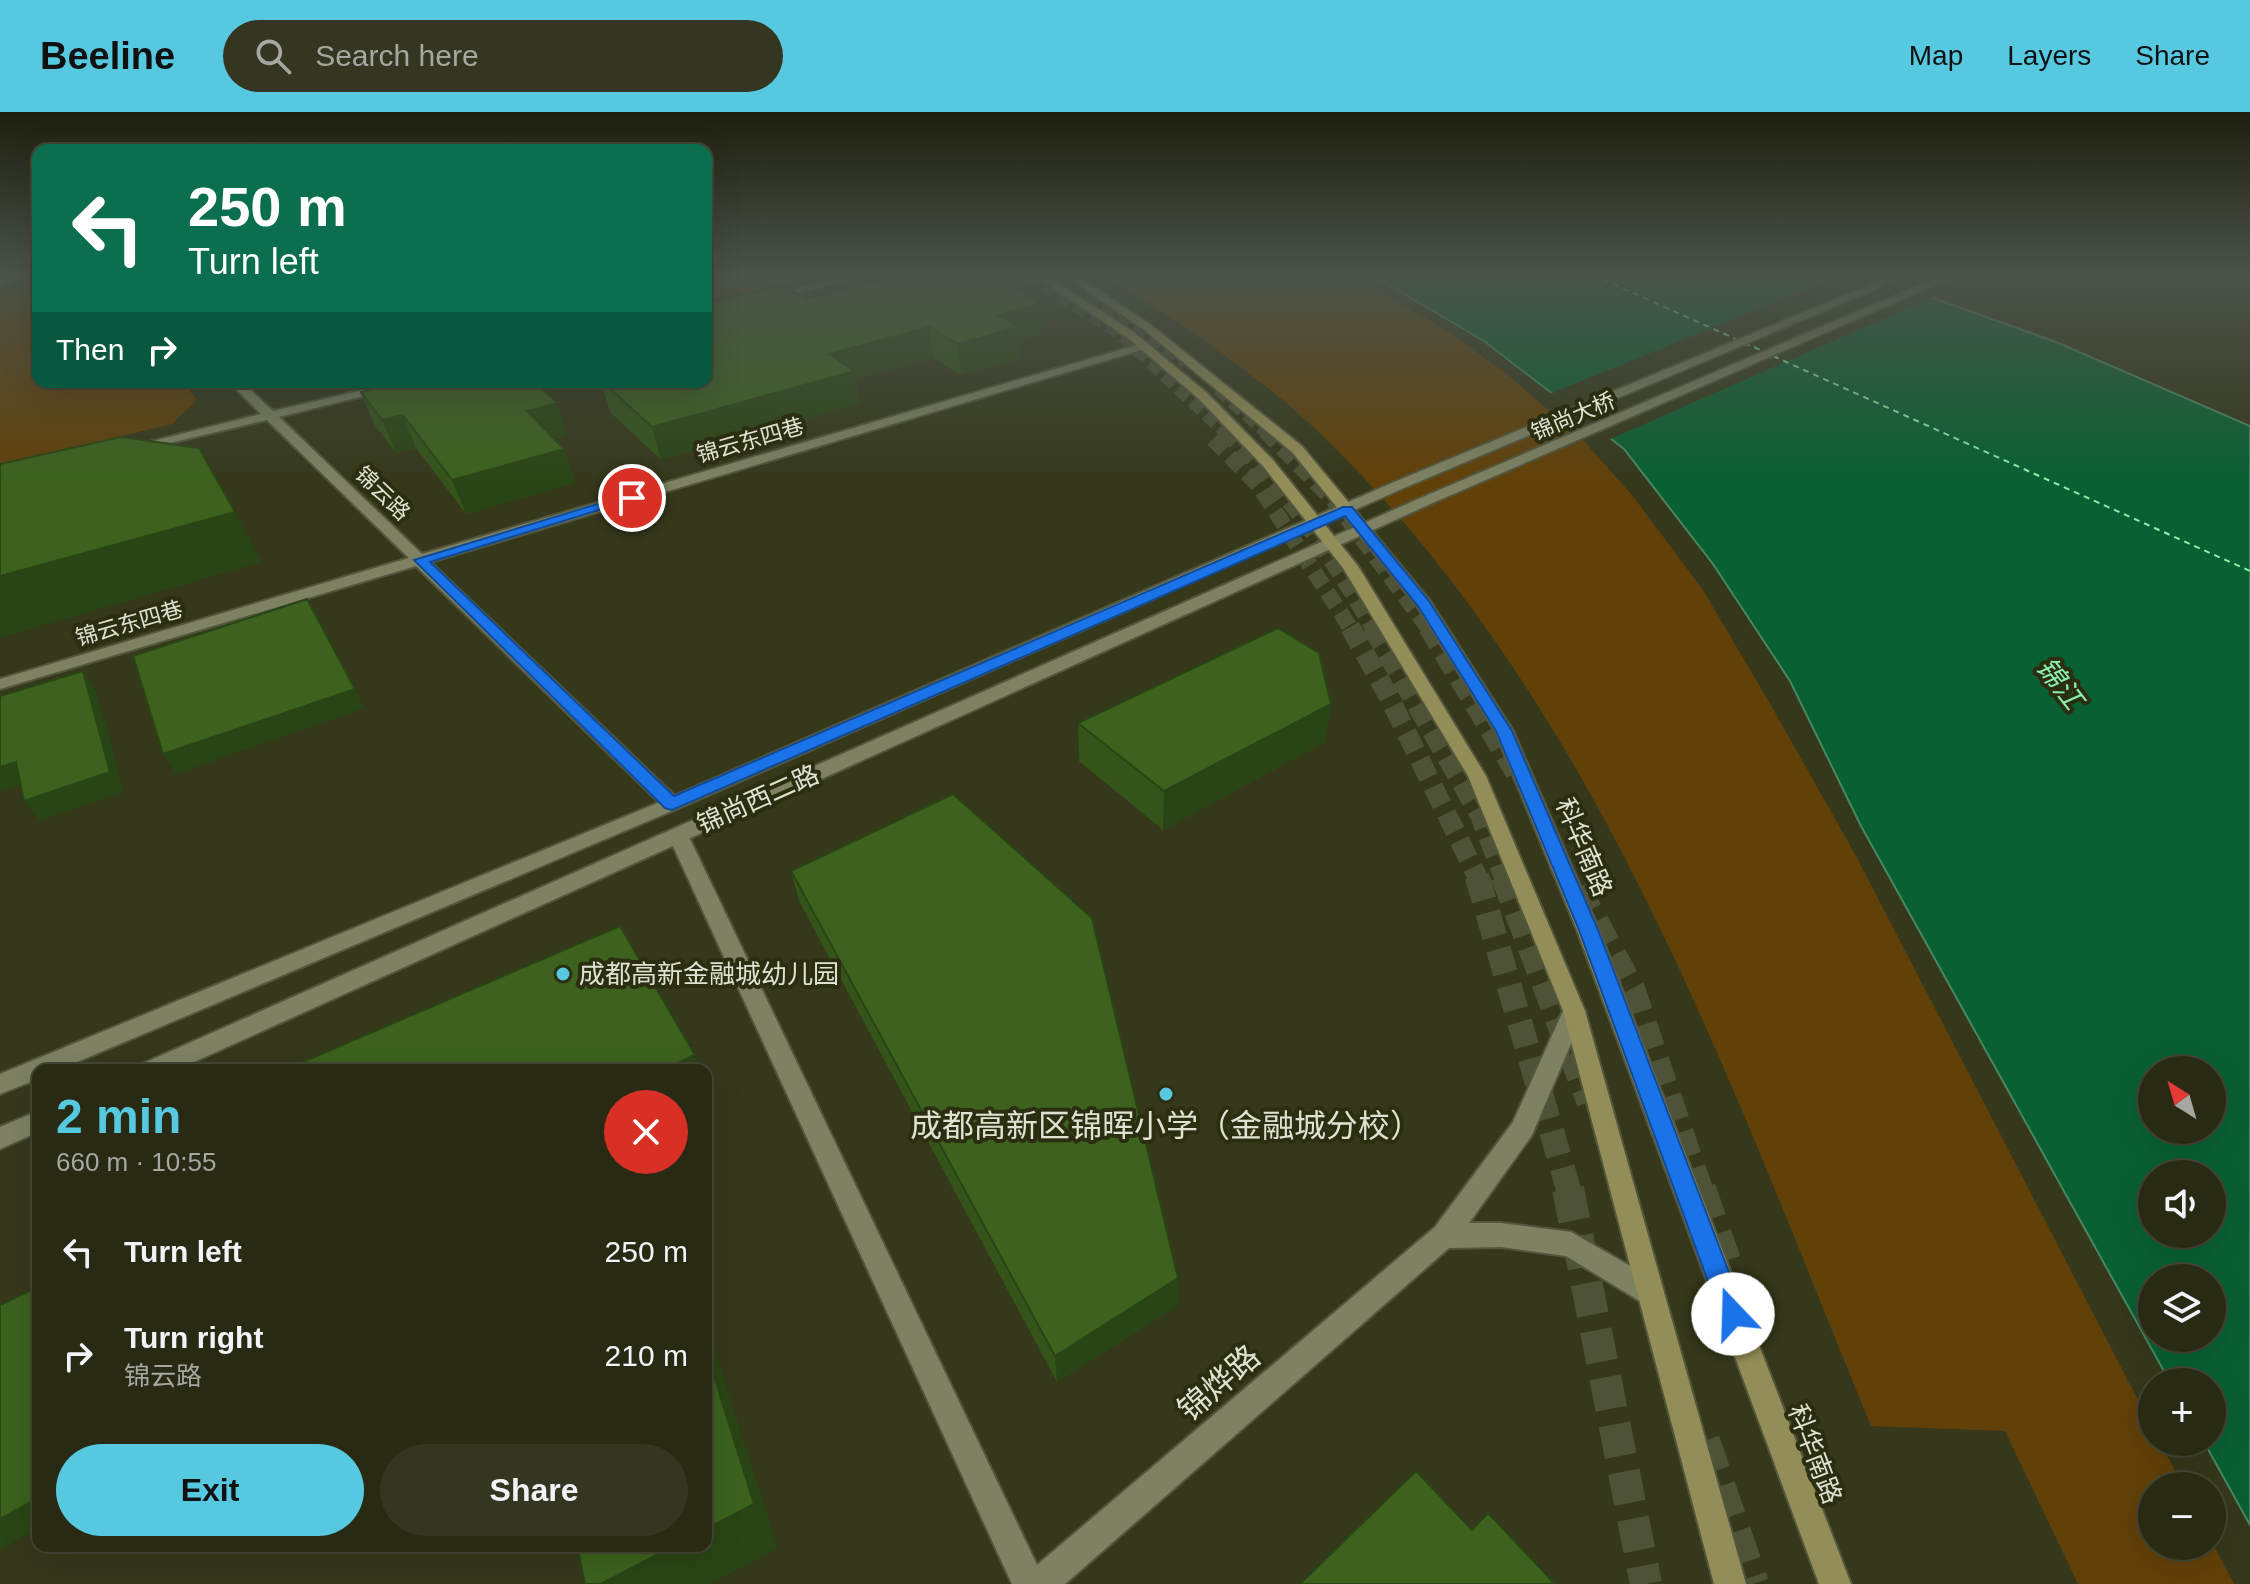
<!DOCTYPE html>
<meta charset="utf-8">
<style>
:root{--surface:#282a14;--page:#343622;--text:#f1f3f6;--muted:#a5a7a0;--line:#444634;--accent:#56c9e0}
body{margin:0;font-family:Helvetica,"Noto Sans SC",sans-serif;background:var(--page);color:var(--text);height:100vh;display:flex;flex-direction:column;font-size:30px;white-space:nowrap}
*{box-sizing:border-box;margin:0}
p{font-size:26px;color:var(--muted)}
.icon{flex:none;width:44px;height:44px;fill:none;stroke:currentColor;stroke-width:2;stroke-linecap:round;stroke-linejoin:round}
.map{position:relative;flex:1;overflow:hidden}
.sheet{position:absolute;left:32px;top:952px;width:680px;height:488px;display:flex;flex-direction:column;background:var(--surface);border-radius:16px;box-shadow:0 8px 32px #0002,0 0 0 2px var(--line)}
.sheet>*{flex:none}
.guide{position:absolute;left:32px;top:32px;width:680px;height:244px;border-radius:16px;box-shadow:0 8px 32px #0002,0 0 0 2px var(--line);background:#0b6e4f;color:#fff;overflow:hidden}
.needle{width:52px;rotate:323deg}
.controls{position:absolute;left:2138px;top:944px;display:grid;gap:16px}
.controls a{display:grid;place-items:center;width:88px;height:88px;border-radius:50%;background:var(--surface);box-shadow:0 8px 32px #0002,0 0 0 2px var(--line);font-size:40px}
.pin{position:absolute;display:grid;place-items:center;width:68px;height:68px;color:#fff;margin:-34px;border:4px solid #fff;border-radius:50%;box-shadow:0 2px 8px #0007}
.me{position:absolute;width:88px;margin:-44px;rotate:339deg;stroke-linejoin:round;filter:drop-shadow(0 0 6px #0008)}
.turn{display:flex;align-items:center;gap:28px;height:168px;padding:0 24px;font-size:36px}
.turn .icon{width:104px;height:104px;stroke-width:2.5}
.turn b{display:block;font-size:56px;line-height:68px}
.then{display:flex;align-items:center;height:76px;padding:0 24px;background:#0003;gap:16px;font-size:30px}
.round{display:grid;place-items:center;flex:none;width:84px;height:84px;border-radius:42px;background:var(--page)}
.overview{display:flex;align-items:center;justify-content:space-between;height:136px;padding:0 24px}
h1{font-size:48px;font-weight:800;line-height:60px;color:var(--accent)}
.button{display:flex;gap:16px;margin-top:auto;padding:16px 24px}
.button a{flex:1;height:92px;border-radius:48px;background:var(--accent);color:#111;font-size:32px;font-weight:800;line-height:92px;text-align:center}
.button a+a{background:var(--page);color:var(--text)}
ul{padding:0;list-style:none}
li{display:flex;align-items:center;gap:24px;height:104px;padding:0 24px}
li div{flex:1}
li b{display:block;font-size:30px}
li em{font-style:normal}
header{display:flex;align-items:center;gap:48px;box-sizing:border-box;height:112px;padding:0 40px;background:var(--accent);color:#111}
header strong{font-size:38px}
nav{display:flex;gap:44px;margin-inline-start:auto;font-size:28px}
.search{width:560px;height:72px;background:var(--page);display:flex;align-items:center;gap:20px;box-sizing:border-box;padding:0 28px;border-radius:44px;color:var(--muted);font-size:30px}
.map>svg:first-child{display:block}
</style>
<header>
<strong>Beeline</strong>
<div class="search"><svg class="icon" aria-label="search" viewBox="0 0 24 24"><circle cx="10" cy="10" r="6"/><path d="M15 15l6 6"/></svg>Search here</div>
<nav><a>Map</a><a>Layers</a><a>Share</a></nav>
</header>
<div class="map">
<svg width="2250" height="1472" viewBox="0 0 2250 1472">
<rect width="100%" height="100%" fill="#35381b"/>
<path fill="#624109" d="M706 163H819L706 189Z
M1105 163H1352L1446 218 1507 262 1584 329 1632 383 1703 478 1772 595 1856 744 2152 1315V1330H2160L2183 1374H2152V1434H2212V1430L2234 1472H2078L2005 1319 1871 1314C1729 970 1605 608 1337 338 1270 269 1186 216 1105 163Z
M38 172V270H183L197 288 172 312 0 353V179Z"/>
<path fill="#096033" stroke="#498762" stroke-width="2" fill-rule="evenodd" d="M1372 163H1869L2056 230 2250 314V1413L2204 1330H2212V1270H2170L1861 714 1790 569 1713 452 1624 337 1484 229ZM2152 958H2212V1018H2152ZM2152 1062H2212V1122H2152ZM2152 1166H2212V1226H2152Z"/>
<path fill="#35381b" d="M1842 163H1882L1937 183 1606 329 1547 283Z"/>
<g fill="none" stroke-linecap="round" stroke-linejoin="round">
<path stroke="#8af1ac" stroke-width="2" stroke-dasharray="6 5" stroke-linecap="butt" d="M1593 163 1738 228
M1744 231 1763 239
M1773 244 2250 459"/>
<path stroke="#4e5236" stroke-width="13" stroke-dasharray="13 6" stroke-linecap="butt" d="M1027 163 1118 220 1226 321
M1055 163 1125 205 1185 250
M1218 277 1267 321"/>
<path stroke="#4e5236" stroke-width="16" stroke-dasharray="16 8" stroke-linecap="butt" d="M1224 319C1284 374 1333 446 1373 517
M1265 319 1334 389 1429 517
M1213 327 1259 374 1351 517"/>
<path stroke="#4e5236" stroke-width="20" stroke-dasharray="20 10" stroke-linecap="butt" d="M1350 515 1388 583 1478 766
M1372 515 1480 703 1504 766
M1428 515 1516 662"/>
<path stroke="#4e5236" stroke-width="25" stroke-dasharray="25 13" stroke-linecap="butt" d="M1477 764 1569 1079
M1503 764 1589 990
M1578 776 1633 878 1701 1079"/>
<path stroke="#4e5236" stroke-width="32" stroke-dasharray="32 16" stroke-linecap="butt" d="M1568 1077 1646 1472
M1700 1077 1725 1149
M1704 1329 1753 1472"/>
<g stroke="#53563d" stroke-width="4">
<path id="minor" d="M13 163H37L0 172V166Z
M848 163H867L768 189 763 186Z
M1144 231 1148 232V236L430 450 679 688 682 692 679 696H665L416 454 0 577V567L409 446 267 308 132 340 125 336 261 302 229 270H242L273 299 398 270H420L279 305 422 442Z
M678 716 688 723 1037 1453 1435 1115 1513 1010 1563 899 1566 893 1574 890 1582 893 1585 899 1532 1023 1469 1111H1501L1571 1120 1658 1170 1662 1179 1658 1188 1648 1192 1638 1188 1566 1144 1501 1135 1449 1136 1065 1472H1012L668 723Z"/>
</g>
<g stroke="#53563d" stroke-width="4">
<path id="tertiary" d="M1894 163H1909L1404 376 679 696 58 958H38V967L0 982V962L665 688 1394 370Z
M1943 163H1958L1435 390 176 958H140L144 951 1425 384Z
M38 999V1020L0 1037V1015Z"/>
</g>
<g stroke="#53563d" stroke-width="4">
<path id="secondary" d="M1033 163H1046L1136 222 1207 281 1273 348 1358 454 1486 664 1585 899 1746 1472H1714L1563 899 1468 664 1343 456 1263 354 1199 287 1128 226Z
M1063 163H1076L1151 213 1302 334 1430 489 1513 619 1599 818 1851 1472H1819L1577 818 1495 619 1417 494 1292 340 1143 217Z"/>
</g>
<use href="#minor" fill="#7e8263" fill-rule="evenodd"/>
<use href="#tertiary" fill="#7e8263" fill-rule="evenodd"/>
<use href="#secondary" fill="#938d57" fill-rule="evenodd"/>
</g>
<path fill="#34541a" d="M886 163H985L1042 222 1020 228 1021 246 961 263 933 246 856 267 859 291 661 348 610 300 601 270H706L806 187 887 168Z
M361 280 567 324 554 327 564 337 575 371 466 402 416 336 396 341 374 312Z
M1331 592 1325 630 1163 718 1079 649 1078 611Z
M791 759 1177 1194 1057 1270 799 789Z"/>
<path fill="#2a4515" d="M1041 192 1042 222 1020 228 1021 246 961 263 958 232 998 203Z
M929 215 933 246 856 267 859 291 661 348 652 315 829 242Z
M557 291 567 324 538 332 527 299Z
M403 303 416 336 396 341 382 308Z
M564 337 575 371 466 402 452 368Z
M235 400 262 450 0 526V464Z
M83 559 96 578 124 680 40 709 24 689Z
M355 577 365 596 176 662 163 642Z
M1331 592 1325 630 1163 718 1164 679Z
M16 650 31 670 0 680V655Z
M695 943 700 958H663Z
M1178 1166 1177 1194 1057 1270 1055 1244Z
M706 1211 778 1436 711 1472H601L674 1434H706Z
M38 1386V1416L0 1438V1407Z"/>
<path fill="#3c621e" stroke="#2a4515" stroke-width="2" d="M901 163H985L1041 192 998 203 1019 215 958 232 929 215 829 242 855 259 652 315 603 270H706V192L784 174 806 187 902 164Z
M401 270H535L557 291 527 299 564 337 452 368 403 303 382 308 361 280Z
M121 325 199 336 235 400 0 464V352Z
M307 487 355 577 163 642 133 544Z
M1278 516 1319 541 1331 592 1164 679 1078 611Z
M83 559 110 660 24 689 16 650 0 655V584Z
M953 682 1092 806 1178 1166 1055 1244 791 759Z
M620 814 695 943 663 958H284Z
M38 1175V1386L0 1407V1193Z
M706 1239 754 1392 706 1417Z
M1416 1359 1472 1418 1488 1401 1555 1472H1300Z
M577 1434H674L601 1472H585Z"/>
<linearGradient id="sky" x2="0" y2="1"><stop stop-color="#1d1f0f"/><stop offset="0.44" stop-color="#4b534a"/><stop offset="1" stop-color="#4b534a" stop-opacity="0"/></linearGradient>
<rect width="2250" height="369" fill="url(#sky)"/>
<path fill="#1a73e8" stroke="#114b97" stroke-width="2" d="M627 383 638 386 430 450 674 684 1343 395H1352L1429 489 1512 619 1598 818 1745 1202 1742 1211 1733 1215 1724 1211 1720 1202 1579 818 1496 619 1418 494 1345 404 672 698 665 696 414 448Z"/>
<g fill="#56c9e0" stroke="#2b2e11" stroke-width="3">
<circle cx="563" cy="862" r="8"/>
<circle cx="1166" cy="982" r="8"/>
</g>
<g text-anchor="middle" stroke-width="8" stroke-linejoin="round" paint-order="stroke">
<g font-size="22" fill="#dfe2d1" stroke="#2b2e11">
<text transform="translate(1573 304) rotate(-23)" y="8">锦尚大桥</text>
<text transform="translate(750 328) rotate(-16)" y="8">锦云东四巷</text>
<text transform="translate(383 381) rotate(44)" y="8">锦云路</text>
<text transform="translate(129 511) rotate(-16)" y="8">锦云东四巷</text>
</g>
<g font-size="26" fill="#dfe2d1" stroke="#2b2e11">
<text transform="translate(758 687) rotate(-24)" y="9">锦尚西二路</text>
<text transform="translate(1584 735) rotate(67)" y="9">科华南路</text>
<text transform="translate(1815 1342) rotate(69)" y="9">科华南路</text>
</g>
<g font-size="26" fill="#dfe2d1" stroke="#2b2e11" text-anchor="start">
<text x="579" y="871">成都高新金融城幼儿园</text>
</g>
<g font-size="28" font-style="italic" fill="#8af1ac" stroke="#2b2e11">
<text transform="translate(2060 571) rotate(52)" y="10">锦江</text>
</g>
<g font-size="32" fill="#dfe2d1" stroke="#2b2e11">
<text x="1166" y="1025">成都高新区锦晖小学（金融城分校）</text>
</g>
<g font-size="32" fill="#dfe2d1" stroke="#2b2e11">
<text transform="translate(1219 1271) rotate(-41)" y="11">锦烨路</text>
</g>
</g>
</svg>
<div class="controls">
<a><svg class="needle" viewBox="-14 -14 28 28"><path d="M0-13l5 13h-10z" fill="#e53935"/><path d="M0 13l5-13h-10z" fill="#a5a7a0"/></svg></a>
<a><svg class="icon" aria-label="sound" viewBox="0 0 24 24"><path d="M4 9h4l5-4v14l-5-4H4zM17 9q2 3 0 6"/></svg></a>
<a><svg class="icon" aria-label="layers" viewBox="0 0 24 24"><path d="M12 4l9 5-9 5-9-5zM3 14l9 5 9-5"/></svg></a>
<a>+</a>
<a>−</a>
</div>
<div class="pin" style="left:632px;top:386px;background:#d93025"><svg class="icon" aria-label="arrive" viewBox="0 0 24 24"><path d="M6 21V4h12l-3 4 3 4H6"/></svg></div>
<svg class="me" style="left:1733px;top:1202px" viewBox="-20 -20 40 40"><circle r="19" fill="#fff"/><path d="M0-13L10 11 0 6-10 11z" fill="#1a73e8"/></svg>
<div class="guide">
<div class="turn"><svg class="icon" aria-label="left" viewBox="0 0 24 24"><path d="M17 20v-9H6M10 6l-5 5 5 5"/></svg><div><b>250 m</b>Turn left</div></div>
<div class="then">Then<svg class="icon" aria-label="right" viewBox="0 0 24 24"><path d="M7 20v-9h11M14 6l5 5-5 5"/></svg></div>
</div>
<section class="sheet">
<div class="overview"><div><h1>2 min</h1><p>660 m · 10:55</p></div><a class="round" style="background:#d93025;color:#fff"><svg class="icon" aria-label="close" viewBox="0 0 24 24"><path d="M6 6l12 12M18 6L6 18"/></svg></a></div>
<ul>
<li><svg class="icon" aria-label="left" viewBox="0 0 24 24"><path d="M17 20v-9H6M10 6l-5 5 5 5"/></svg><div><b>Turn left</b></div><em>250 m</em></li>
<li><svg class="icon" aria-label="right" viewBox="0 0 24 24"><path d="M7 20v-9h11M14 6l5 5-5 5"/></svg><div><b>Turn right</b><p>锦云路</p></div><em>210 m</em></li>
</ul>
<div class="button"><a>Exit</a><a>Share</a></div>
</section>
</div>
